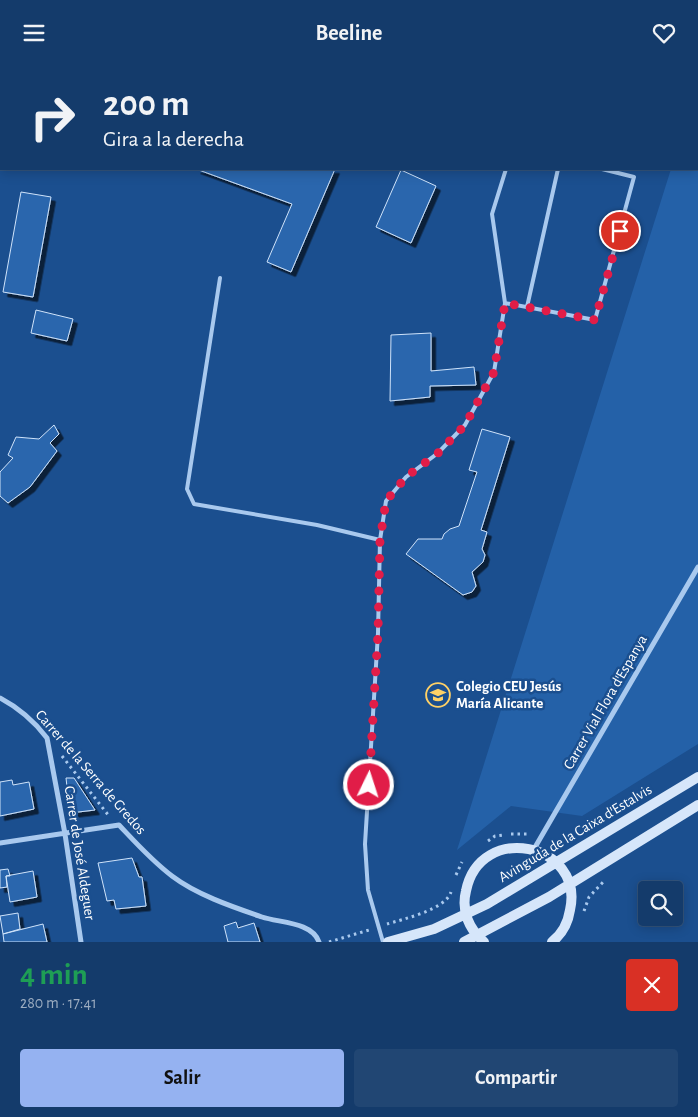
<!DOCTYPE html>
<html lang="es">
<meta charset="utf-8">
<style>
:root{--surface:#143b6b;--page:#214673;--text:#f1f3f6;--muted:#9dadc1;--line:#33557e;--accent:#95b2f1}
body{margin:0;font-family:"Alegreya Sans",sans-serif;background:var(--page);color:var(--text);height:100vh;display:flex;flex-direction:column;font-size:19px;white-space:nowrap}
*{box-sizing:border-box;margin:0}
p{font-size:16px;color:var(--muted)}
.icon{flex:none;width:28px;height:28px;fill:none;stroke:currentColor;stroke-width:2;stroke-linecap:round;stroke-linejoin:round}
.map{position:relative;height:877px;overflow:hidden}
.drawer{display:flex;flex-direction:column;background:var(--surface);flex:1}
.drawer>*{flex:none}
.top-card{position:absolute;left:0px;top:0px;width:699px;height:105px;box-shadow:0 2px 12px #0003,0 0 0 1px var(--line);background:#143b6b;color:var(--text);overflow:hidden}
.buttons{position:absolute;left:638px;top:816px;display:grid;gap:10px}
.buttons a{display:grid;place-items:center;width:45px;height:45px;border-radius:5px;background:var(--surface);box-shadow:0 2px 12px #0003,0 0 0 1px var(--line);font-size:25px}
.pin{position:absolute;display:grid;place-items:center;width:42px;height:42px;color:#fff;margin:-21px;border:2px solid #fff;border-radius:50%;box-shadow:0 1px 5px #0007}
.me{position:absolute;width:55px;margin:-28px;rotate:4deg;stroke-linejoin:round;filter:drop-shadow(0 0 4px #0008)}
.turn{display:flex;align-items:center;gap:18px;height:105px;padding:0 20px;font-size:22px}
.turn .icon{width:65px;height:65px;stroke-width:2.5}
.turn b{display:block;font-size:35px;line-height:42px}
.round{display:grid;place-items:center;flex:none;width:52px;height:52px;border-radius:5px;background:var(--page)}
.head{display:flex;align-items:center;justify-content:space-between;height:85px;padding:0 20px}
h1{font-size:30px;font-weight:600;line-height:38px;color:#1e9e55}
.primary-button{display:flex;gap:10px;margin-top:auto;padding:10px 20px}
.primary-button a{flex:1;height:58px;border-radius:5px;background:var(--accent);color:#111;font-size:20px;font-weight:600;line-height:58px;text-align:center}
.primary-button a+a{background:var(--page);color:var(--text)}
header{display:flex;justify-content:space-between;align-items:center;height:65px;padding:0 20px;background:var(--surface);font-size:22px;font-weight:600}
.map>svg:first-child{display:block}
</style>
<header><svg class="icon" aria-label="menu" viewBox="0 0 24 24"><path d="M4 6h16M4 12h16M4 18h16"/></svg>Beeline<svg class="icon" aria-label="heart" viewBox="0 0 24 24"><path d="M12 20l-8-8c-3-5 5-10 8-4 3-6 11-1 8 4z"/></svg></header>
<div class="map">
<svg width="698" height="877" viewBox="0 0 698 877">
<defs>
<filter id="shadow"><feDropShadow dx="4.5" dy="4.5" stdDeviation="0" flood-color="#0009"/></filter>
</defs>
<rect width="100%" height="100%" fill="#1b4f8f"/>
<path fill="#2461a8" d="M698 18V679L582 751 511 741 457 785 671 104H698Z"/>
<path fill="#2a66ad" stroke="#cfe3fa" filter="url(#shadow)" d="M203 0H325L203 1Z
M196 104H335L291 207 267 197 292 139Z
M401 105 436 121 411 178 376 162Z
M21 127 51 132 33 232 3 227Z
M36 245 73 254 67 276 31 268Z
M431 268V306L474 302 476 320 430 321V332L390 336 391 270Z
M54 360 59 369 50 378 57 386 30 422 8 438 0 431V407L13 393 8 390 16 372 39 374Z
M482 364 510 372 481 465 487 467 482 484 485 490 483 497 472 507 476 521 472 527 463 530 406 489 418 474H442L444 469 450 464 459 461 477 407 469 405Z
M66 713H74L95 745 70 748Z
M12 715 13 720 29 717 34 744 0 751V717Z
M132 793 139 812H142L146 841 116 844 114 835 107 836 98 798Z
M8 804 10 811H6L7 822 0 823V805Z
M33 806 37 832 10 837 6 811Z
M18 848 20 864 3 869 0 851Z
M236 857 238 863 254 858 260 877H228L224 861Z
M43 859 47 877H4L3 869Z"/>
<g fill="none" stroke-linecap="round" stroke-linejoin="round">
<path stroke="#a9c9ee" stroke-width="3" stroke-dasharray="2.5 4" stroke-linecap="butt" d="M62 691 109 751
M511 769H527
M488 776 495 771 503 770
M456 810 462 797
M584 846 589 832 605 815
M387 859C403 854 445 845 451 827
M329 877 369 865"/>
<path stroke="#a9c9ee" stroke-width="4" d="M220 213 187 424 194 439 317 460 380 475
M505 238 595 255 634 112 602 104
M527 242 558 104
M383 877 368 825 365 779 378 568 380 475 386 436 406 412 438 388 465 360 494 307 505 238 492 149 506 104"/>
<path stroke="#a9c9ee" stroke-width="5" d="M0 633C19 643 34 656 47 673L65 769 81 877
M0 778 119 760C136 778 152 796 172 811 197 830 233 842 262 852 280 858 312 857 319 877
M534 784 698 502"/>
<path stroke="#d6e6fa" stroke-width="10" d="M388 877 434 864 487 839 698 712
M464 877 549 832 698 740
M484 877C469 864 461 846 466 826 480 756 585 778 570 845 568 858 562 869 552 877"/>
</g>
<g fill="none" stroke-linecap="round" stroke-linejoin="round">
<path stroke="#e11d48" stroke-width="9" stroke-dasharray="0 16.2" d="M369 720 378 568 380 475 386 436 406 412 438 388 465 360 494 307 505 238 595 255 620 166"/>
</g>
<defs>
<g id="school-ring" transform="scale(1.25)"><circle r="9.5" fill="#1b4f8f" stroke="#ffd166" stroke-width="1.5"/><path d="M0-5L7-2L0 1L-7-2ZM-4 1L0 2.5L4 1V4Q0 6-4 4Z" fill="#ffd166"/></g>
</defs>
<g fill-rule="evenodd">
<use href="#school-ring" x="438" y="630"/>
</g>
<g text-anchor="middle" stroke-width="5" stroke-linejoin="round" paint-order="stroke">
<g font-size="15" font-weight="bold" fill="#fff" stroke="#1b4f8f" text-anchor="start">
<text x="456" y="626">Colegio CEU Jesús<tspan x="456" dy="17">María Alicante</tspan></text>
</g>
<g font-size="15" fill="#fff" stroke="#1b4f8f">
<text transform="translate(605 637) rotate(-60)" y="5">Carrer Vial Flora d'Espanya</text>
<text transform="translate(91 707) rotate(49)" y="5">Carrer de la Serra de Gredos</text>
<text transform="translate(575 768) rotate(-31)" y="5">Avinguda de la Caixa d'Estalvis</text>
<text transform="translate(80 788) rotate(81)" y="5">Carrer de José Aldeguer</text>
</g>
</g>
</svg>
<div class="buttons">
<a><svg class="icon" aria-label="search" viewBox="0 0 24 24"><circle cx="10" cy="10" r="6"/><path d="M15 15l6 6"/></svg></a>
</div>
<div class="pin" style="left:620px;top:166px;background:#d93025"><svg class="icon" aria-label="arrive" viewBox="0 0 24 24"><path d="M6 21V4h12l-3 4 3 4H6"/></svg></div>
<svg class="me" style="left:369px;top:720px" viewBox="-20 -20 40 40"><circle r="17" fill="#e11d48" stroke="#fff" stroke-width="3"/><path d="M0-11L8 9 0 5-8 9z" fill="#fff"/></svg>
<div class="top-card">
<div class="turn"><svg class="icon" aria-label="right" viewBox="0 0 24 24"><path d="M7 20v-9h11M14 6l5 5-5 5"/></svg><div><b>200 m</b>Gira a la derecha</div></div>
</div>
</div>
<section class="drawer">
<div class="head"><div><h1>4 min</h1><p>280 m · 17:41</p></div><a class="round" style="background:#d93025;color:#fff"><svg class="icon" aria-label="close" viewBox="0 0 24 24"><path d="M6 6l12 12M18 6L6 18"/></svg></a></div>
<div class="primary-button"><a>Salir</a><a>Compartir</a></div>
</section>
